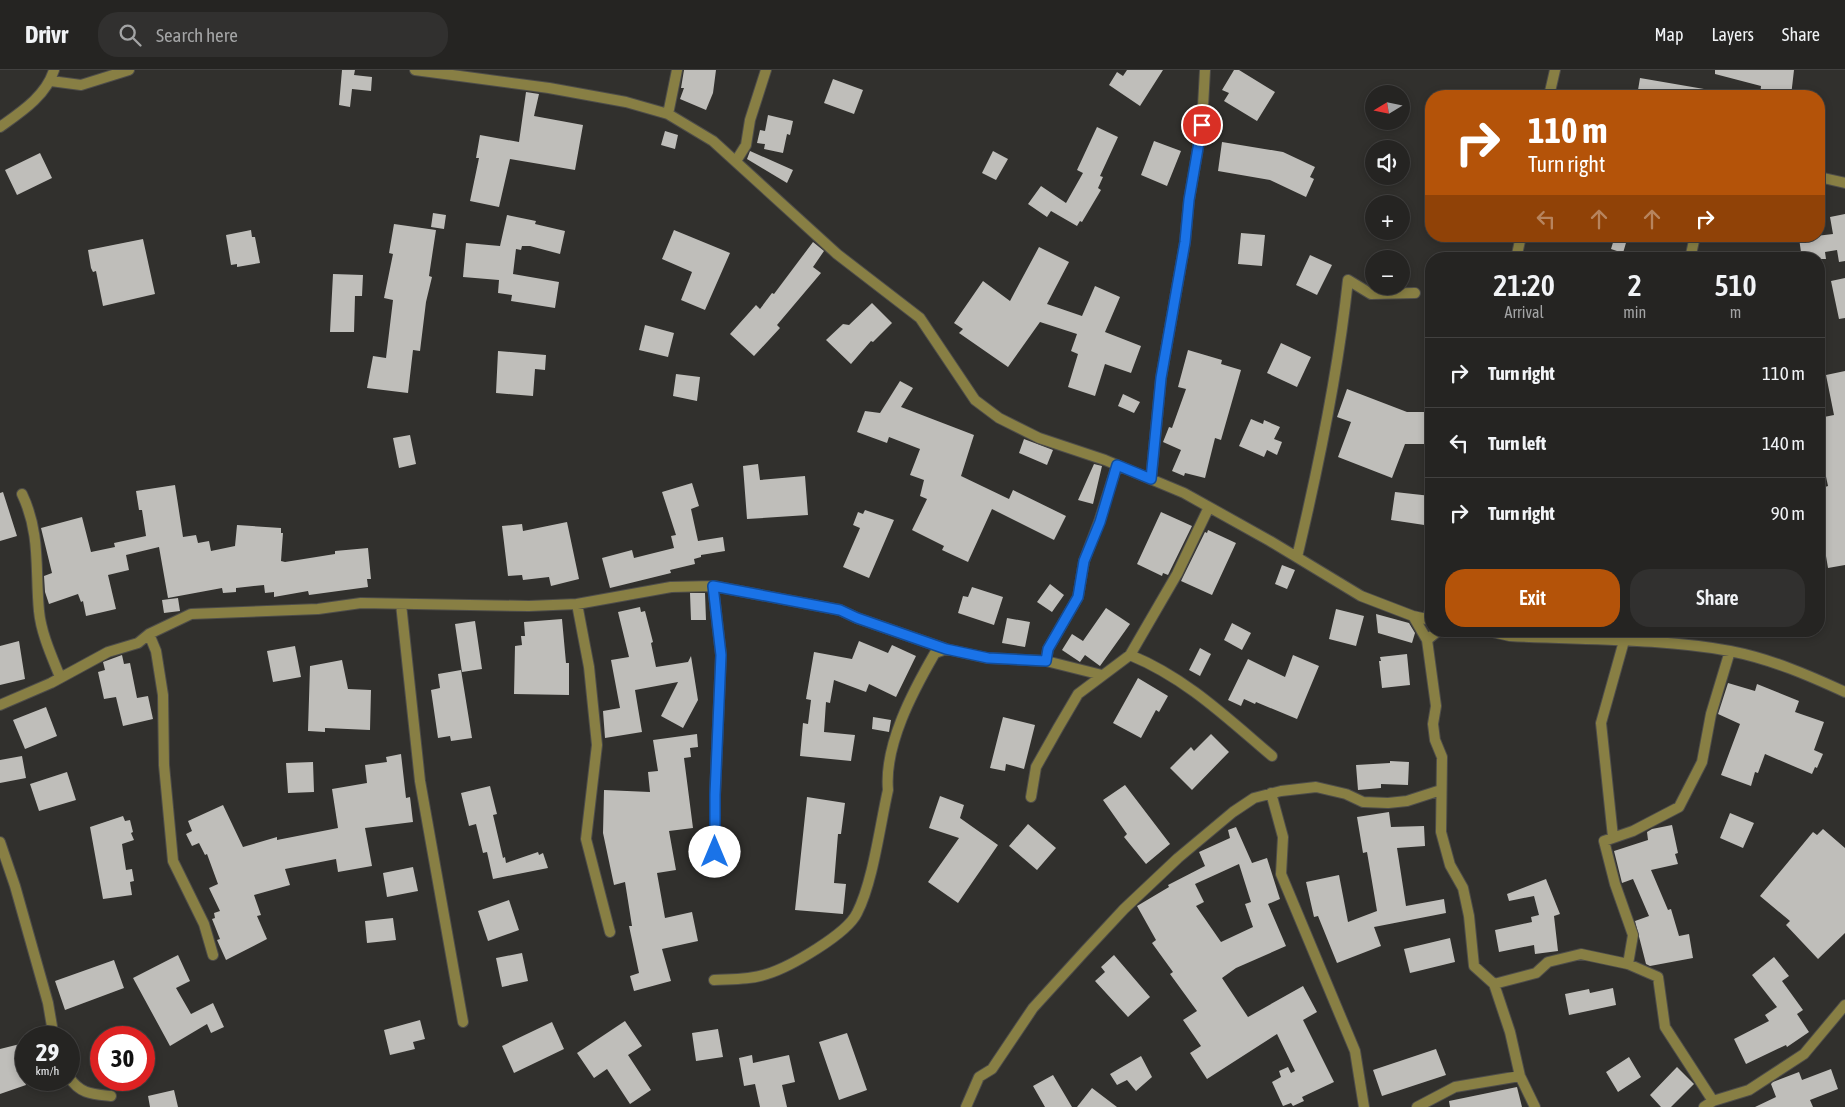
<!DOCTYPE html>
<meta charset="utf-8">
<style>
:root{--surface:#252422;--page:#31302f;--text:#f1f3f6;--muted:#a3a4a5;--line:#424140;--accent:#b45309}
body{margin:0;font-family:"Asap Condensed",sans-serif;background:var(--page);color:var(--text);height:100vh;display:flex;flex-direction:column;font-size:19px;white-space:nowrap}
*{box-sizing:border-box;margin:0}
p{font-size:16px;color:var(--muted)}
.icon{flex:none;width:28px;height:28px;fill:none;stroke:currentColor;stroke-width:2;stroke-linecap:round;stroke-linejoin:round}
.map{position:relative;flex:1;overflow:hidden}
.drawer{position:absolute;left:1425px;top:182px;width:400px;height:385px;display:flex;flex-direction:column;background:var(--surface);border-radius:20px;box-shadow:0 2px 8px #0003,0 0 0 1px var(--line)}
.drawer>*{flex:none}
.banner{position:absolute;left:1425px;top:20px;width:400px;height:152px;border-radius:20px;box-shadow:0 2px 8px #0003,0 0 0 1px var(--line);background:#b45309;color:#fff;overflow:hidden}
.needle{width:32px;rotate:260deg}
.buttons{position:absolute;left:1365px;top:15px;display:grid;gap:10px}
.buttons a{display:grid;place-items:center;width:45px;height:45px;border-radius:50%;background:var(--surface);box-shadow:0 2px 8px #0003,0 0 0 1px var(--line);font-size:25px}
.speed{position:absolute;left:15px;top:956px;display:flex;gap:10px;font-size:25px;font-weight:700;text-align:center}
.speed>*{display:grid;place-content:center;width:65px;height:65px;border-radius:50%;background:var(--surface);box-shadow:0 2px 8px #0003,0 0 0 1px var(--line);line-height:1}
.speed small{font-size:12px;font-weight:400}
.speed .limit{border:8px solid #d22;background:#fff;color:#111}
.pin{position:absolute;display:grid;place-items:center;width:42px;height:42px;color:#fff;margin:-21px;border:2px solid #fff;border-radius:50%;box-shadow:0 1px 5px #0007}
.me{position:absolute;width:55px;margin:-28px;rotate:0deg;stroke-linejoin:round;filter:drop-shadow(0 0 4px #0008)}
.turn{display:flex;align-items:center;gap:18px;height:105px;padding:0 20px;font-size:22px}
.turn .icon{width:65px;height:65px;stroke-width:2.5}
.turn b{display:block;font-size:35px;line-height:42px}
.lanes{display:flex;align-items:center;height:48px;padding:0 20px;background:#0003;justify-content:center;gap:25px;direction:ltr}
.lanes .off{opacity:.35}
.eta{display:flex;justify-content:space-evenly;align-items:center;height:85px;text-align:center}
.eta b{font-size:30px;font-weight:600;line-height:35px}
.action{display:flex;gap:10px;margin-top:auto;padding:10px 20px}
.action a{flex:1;height:58px;border-radius:20px;background:var(--accent);color:#fff;font-size:20px;font-weight:600;line-height:58px;text-align:center}
.action a+a{background:var(--page);color:var(--text)}
ul{padding:0;list-style:none}
li{display:flex;align-items:center;gap:15px;height:70px;padding:0 20px;border-top:1px solid var(--line)}
li div{flex:1}
li b{display:block;font-size:19px}
li em{font-style:normal}
header{display:flex;align-items:center;gap:30px;box-sizing:border-box;height:70px;padding:0 25px;background:var(--surface);border-bottom:1px solid var(--line)}
header strong{font-size:24px}
nav{display:flex;gap:28px;margin-inline-start:auto;font-size:18px}
.search{width:350px;height:45px;background:var(--page);display:flex;align-items:center;gap:12px;box-sizing:border-box;padding:0 18px;border-radius:20px;color:var(--muted);font-size:19px}
.map>svg:first-child{display:block}
</style>
<header>
<strong>Drivr</strong>
<div class="search"><svg class="icon" aria-label="search" viewBox="0 0 24 24"><circle cx="10" cy="10" r="6"/><path d="M15 15l6 6"/></svg>Search here</div>
<nav><a>Map</a><a>Layers</a><a>Share</a></nav>
</header>
<div class="map">
<svg width="1845" height="1037" viewBox="0 0 1845 1037">
<rect width="100%" height="100%" fill="#31302d"/>
<path fill="#bfbeba" fill-rule="evenodd" d="M342 0H355L354 5 372 7 371 21 352 19 350 37 339 35Z
M684 0H716L713 23 706 40 680 29 684 18H681Z
M1127 0H1163L1140 36 1109 15 1117 2 1123 6Z
M1234 0H1239L1275 22 1257 51 1224 31 1229 23 1222 20Z
M1715 0H1794L1791 26H1760L1761 16 1715 4Z
M1640 8 1704 19 1703 26H1637Z
M833 9 863 20 854 44 824 33Z
M526 22 539 24 534 46 583 55 575 100 510 89 499 137 470 131 479 88H476L480 65 519 72Z
M768 45 793 51 790 65 787 64 783 83 764 79 765 74 757 73 760 60 765 61Z
M1097 57 1118 67 1100 106 1103 107 1098 118 1101 120 1082 152 1080 151 1077 156 1051 141 1047 147 1028 134 1041 116 1066 133 1083 103 1077 100Z
M665 61 678 65 675 79 661 75Z
M1154 71 1181 81 1167 116 1141 105Z
M1222 72 1283 82 1315 97 1310 107 1314 109 1306 127 1270 110 1218 101Z
M750 81 793 100 787 113 747 89Z
M993 81 1008 89 996 110 982 103Z
M40 83 52 108 17 125 5 100Z
M433 143 446 145 444 159 431 157Z
M1845 144V191L1839 192 1837 180 1825 182 1826 189H1802L1799 168 1833 164 1830 147Z
M507 145 536 151 535 154 565 161 560 184 530 176H522L521 180 516 179 513 204 559 212 555 238 511 231 512 225 498 223 499 210 463 207 466 173 500 176Z
M394 154 436 160 429 206 432 207 426 232 420 281 413 280 408 323 367 318 373 286 386 288 393 230 384 228 393 184 389 183Z
M251 160 252 167H255L260 193 237 197V194L231 195 226 165Z
M674 160 730 183 705 240 681 230 692 202 662 189Z
M1241 163 1265 165 1262 196 1238 194Z
M1615 166H1628L1623 183 1611 179Z
M143 169 155 224 103 236 96 201 93 202 91 198 88 180Z
M813 172 824 181 813 197 821 203 777 255 780 258 754 286 730 264 756 235 760 239 772 223 774 224Z
M1039 177 1069 192 1047 234 1082 246 1095 216 1120 227 1105 262 1141 276 1131 303 1105 294 1095 326 1068 317 1078 284 1071 281 1077 264 1040 252 1008 297 959 263 963 259 954 253 983 211 1010 231Z
M1310 185 1332 195 1317 225 1296 215Z
M333 204 363 205 362 226H355L354 262H330Z
M1845 208V248L1839 249 1831 211Z
M872 233 892 253 873 272 871 271 851 294 826 270 843 254 849 255Z
M645 255 674 263 668 287 639 280Z
M1281 273 1311 287 1297 317 1267 303Z
M1188 280 1222 290 1221 294 1241 300 1221 370 1215 368 1205 408 1185 403 1184 406 1172 401 1181 380 1163 372 1169 357 1172 358 1186 319 1178 317Z
M498 281 546 285 545 300 535 299 533 326 496 323Z
M1845 301V495L1828 498 1821 456 1819 457V419L1828 416 1820 378 1822 377 1819 348 1834 345 1826 305Z
M676 304 700 307 697 331 673 326Z
M900 311 913 318 901 337 974 365 961 406 1009 429 1013 420 1066 446 1054 470 992 439 968 492 942 480 944 476 912 460 927 429 920 426 924 410 910 405 920 379 889 367 887 373 857 362 865 341 880 343Z
M1347 319 1407 342H1431V374H1405L1392 408 1338 387 1351 352 1337 347Z
M1123 324 1140 332 1134 343 1118 336Z
M1251 349 1263 354 1264 350 1280 357 1274 369 1282 372 1277 385 1267 380 1264 387 1239 376Z
M410 365 416 394 399 398 393 368Z
M1024 369 1053 380 1047 395 1019 383Z
M758 394 760 410 805 406 808 445 747 449 743 396Z
M1094 394 1102 396 1093 434 1078 430Z
M692 413 699 436 691 439 698 471 723 467 725 481 701 485V487L694 489 695 494 670 500 671 503 610 518 602 488 632 480 634 488 674 478 671 466 676 465 662 422Z
M175 415 183 467 196 465 198 473 209 471 211 481 235 476 237 455 281 458V463H283L281 491 285 492 335 484V481L368 478 371 509H367L368 517 309 525 308 521 274 527V522L265 523 264 515 236 518V522L223 523 222 518 168 528 159 477 126 485 129 500 108 505 116 539 86 546 83 531 81 532 78 524 49 534 45 522 44 506 52 503 41 458 82 447 91 482 115 477 114 473 146 466 142 440H139L136 421Z
M3 422 17 466 0 471V423Z
M1395 422 1431 426V456L1391 450Z
M865 440 894 450 869 508 843 497 860 458 853 455 858 442 863 444Z
M1161 442 1192 456 1168 505 1163 503 1162 506 1137 494Z
M567 452 579 509 551 516 549 507 523 510 522 505 508 506 502 456 522 454 523 461Z
M1208 460 1236 473 1212 525 1181 511 1205 462 1207 463Z
M1282 495 1295 500 1287 519 1275 514Z
M1050 514 1064 525 1052 542 1037 532Z
M972 517 1003 527 994 555 958 543 963 526 968 527Z
M690 523H705L706 550H691Z
M178 528 180 541 164 543 162 530Z
M640 537 641 542 645 541 653 572 651 573 656 597 688 592 691 586 698 630 683 658 661 646 678 612 635 620 642 662 605 668 603 641 620 638 611 590 629 587 618 542Z
M1106 538 1130 554 1100 596 1085 585 1080 592 1062 580 1072 564 1083 571Z
M1336 539 1364 546 1356 576 1329 569Z
M1376 544 1409 553 1415 563 1412 573 1378 563Z
M1007 548 1030 552 1025 577 1002 573Z
M562 549 566 593H569V625L514 624 515 576 522 575 521 566H525L524 552Z
M475 551 482 599 462 602 455 554Z
M1232 553 1251 563 1242 580 1224 570Z
M19 571 25 609 0 615V576Z
M859 571 888 583 892 575 916 586 896 627 869 614 866 622 834 610 830 633 826 632 824 662 855 665 851 691 800 686 803 653 808 654 811 630 806 629 814 582 852 589Z
M295 576 301 607 273 612 267 581Z
M1200 578 1211 584 1200 606 1189 600Z
M1407 584 1410 615 1382 618 1379 591H1381L1380 587Z
M122 585 124 594 130 593 137 628 148 626 153 649 123 656 116 627 104 629 98 602 105 600 103 592Z
M1293 585 1319 596 1297 649 1256 632 1255 634 1244 629 1241 636 1228 630 1248 589 1285 607Z
M342 590 348 619 371 620 370 660 325 658V662L308 661 310 596Z
M461 600 472 668 451 671 450 666 438 668 431 620 440 618 438 604Z
M1138 608 1168 626 1159 642 1156 640 1141 668 1113 653Z
M1728 613 1755 621 1757 614 1799 631 1795 642 1824 652 1814 680 1823 684 1817 698 1815 697 1812 704 1765 684 1758 703 1755 702 1751 716 1721 705 1740 654 1718 644Z
M46 637 57 666 25 679 13 650Z
M873 647 891 650 889 662 872 659Z
M1003 647 1035 655 1024 699 1006 694 1005 701 990 698Z
M697 664 698 677 690 678 691 687 684 688 693 758 669 761 676 800 657 803 665 848 692 842 698 871 662 879 671 911 634 921 630 906 639 903 629 856H632L625 812 614 815 603 763 604 720 650 722 648 702 658 701 653 670Z
M1211 664 1229 682 1192 720 1170 698 1191 677 1194 681Z
M401 684 406 728 410 727 413 752 365 758 372 796 338 802 336 789 285 799 290 815 254 825 261 845 257 846 267 869 226 890 217 870 220 869 212 849 215 848 214 843 220 841 209 818 218 814 207 784 205 785 199 773 192 776 186 764 192 761 188 751 223 735 243 777 277 767V770L338 758 332 719 367 713 365 695 387 692 386 687Z
M22 686 26 708 0 713V690Z
M1390 691 1409 692 1408 715 1381 714V718L1358 720 1356 695 1390 693Z
M313 692 314 722 288 723 286 693Z
M67 702 76 730 39 741 30 714Z
M1125 715 1170 774 1146 794 1124 767 1127 764 1103 730Z
M490 716 497 744 493 745 503 788 505 787 506 793 538 782 539 785 543 783 548 798 493 809 487 782 483 783 476 754 469 756 461 723Z
M940 726 964 735 960 748 998 775 958 833 928 812 959 768 929 758Z
M807 727 845 733 841 764H838L834 813 846 814 843 844 795 840Z
M1389 742 1391 757 1424 756 1425 776 1397 778 1406 836 1444 829 1446 843 1374 857 1381 876 1337 893 1318 846 1314 847 1306 812 1339 805 1348 852 1377 841 1367 782 1363 783 1357 747Z
M1730 743 1754 753 1743 778 1720 768Z
M123 746 125 751 130 750 133 762 131 763 134 770 122 774 126 800 132 799 134 811 130 812 132 825 103 829 90 757Z
M1028 754 1056 778 1037 800 1009 776Z
M1672 755 1678 783 1675 784 1678 794 1651 800 1668 840 1671 839 1679 866 1689 864 1693 888 1650 896 1646 894 1635 851 1649 846 1633 809 1622 813 1614 781 1648 770 1647 762 1652 759Z
M1236 757 1252 793 1267 788 1280 829 1268 834 1286 876 1236 898 1222 908 1248 947 1303 916 1317 942 1303 950 1334 1012 1302 1027 1304 1031 1293 1036 1291 1033 1283 1036 1272 1012 1281 1007 1279 1001 1288 997 1291 1003 1295 1001 1277 964 1207 1009 1190 983 1201 976 1183 950 1197 941 1170 904 1173 902 1152 873 1156 870 1137 836 1169 817 1168 815 1205 796 1199 782 1230 768 1228 760ZM1239 794 1251 832 1245 834 1253 857 1221 872 1196 836 1204 832 1195 814Z
M1823 759 1845 778V863L1818 889 1786 855 1790 851 1760 826 1813 762 1817 765Z
M413 797 418 821 387 827 383 803Z
M1546 809 1560 844 1554 846 1558 881 1535 884 1534 875 1499 882 1495 860 1532 852 1531 847 1539 845 1534 826 1509 831 1507 824Z
M509 830 519 860 488 871 478 841Z
M393 848 396 870 367 873 365 851Z
M1450 868 1455 892 1410 903 1404 879Z
M522 883 528 911 502 917 496 888Z
M178 885 190 911 176 918 191 944 213 933 224 957 211 963 207 954 170 976 133 908Z
M1114 885 1150 927 1128 947 1095 911 1105 902 1101 897Z
M1774 887 1789 906 1782 911 1803 940 1797 944 1809 962 1787 977 1786 975 1746 994 1734 969 1769 951 1765 945 1777 937 1752 905Z
M114 890 124 918 65 940 55 911Z
M1613 918 1616 935 1569 945 1565 924 1589 919 1590 923Z
M420 950 425 969 413 972 415 979 390 985 384 960Z
M625 951 642 976 628 985 651 1020 630 1034 607 999 594 1008 577 983Z
M552 952 564 979 514 1003 502 976Z
M718 959 723 987 696 991 692 963Z
M847 963 867 1020 839 1030 819 972Z
M24 973 26 1003 22 1004 26 1015 0 1024V979Z
M1436 979 1446 1005 1382 1026 1373 1000Z
M752 985 753 993 789 985 795 1012 782 1015 787 1037H760L755 1014 744 1016 739 988Z
M1141 986 1152 1007 1136 1021 1127 1010 1117 1015 1110 1004Z
M1629 987 1641 1007 1618 1022 1606 1002Z
M1677 997 1694 1014 1671 1037H1661L1650 1025Z
M1831 999 1838 1019 1810 1030 1813 1037H1755L1776 1027 1771 1014 1773 1012 1799 1002 1802 1010Z
M1053 1005 1072 1037H1045L1033 1016Z
M1517 1017 1522 1037H1450L1449 1031Z
M1092 1018 1117 1037H1077Z
M174 1020 178 1037H150L148 1026Z"/>
<g fill="none" stroke-linecap="round" stroke-linejoin="round">
<g stroke="#4e4d4a" stroke-width="12">
<path id="street" d="M415 0 549 18 626 32 668 44 713 71 837 184 920 248 975 330 999 348 1039 368 1105 390 1184 423 1270 471 1361 526 1413 546 1431 550
M51 11 81 15 129 0
M1549 26 1555 0
M668 44 677 0
M0 57C21 42 46 26 54 0
M736 91 746 75 750 50 766 0
M1819 107 1845 113
M1516 189 1521 166
M1690 189 1695 166
M1151 409 1161 308 1185 172 1189 130 1202 55 1205 0
M22 424C41 464 35 499 39 541 41 563 52 587 60 607
M1297 487C1319 395 1338 304 1348 210L1371 224 1415 223
M713 516 721 585 715 725V782
M401 534 420 711 463 952
M577 534 589 597 597 675 586 769 610 862
M1413 546 1427 570 1436 636 1433 654 1435 670 1442 687 1441 762 1450 795 1463 818 1469 846 1474 896 1494 914 1510 962 1520 1006 1535 1037
M1427 549 1431 538
M1488 561 1510 566C1583 570 1658 568 1730 581 1771 589 1808 605 1845 622
M149 564 156 581 163 625 164 695 173 791 204 854 213 885
M1427 570 1438 561
M1130 585C1186 608 1226 647 1272 686
M1046 591 1102 605
M0 635 51 613 108 582 138 573 149 564 191 544 318 539 361 533 529 536 577 534 671 517 713 516 840 540 857 548 946 579 987 588 1046 591 1048 579 1078 527 1084 491 1099 452 1117 395
M1271 723 1283 767 1281 804 1355 981 1364 1037
M1031 727 1036 697 1058 658 1078 624 1130 585 1177 504 1209 437
M1613 767 1601 653 1624 571
M0 772 15 816 48 933 54 968
M1628 894 1633 865 1615 814 1604 771 1633 761 1679 737 1702 692 1711 644 1730 581
M714 910C732 909 749 910 767 904 790 897 847 864 857 843 873 812 880 755 888 720 884 675 913 621 935 583L946 579
M1494 914 1536 903 1548 892 1581 884 1628 894 1658 907 1665 957 1713 1031
M69 1007C80 1024 92 1024 111 1026
M966 1037 979 1007 992 999 1033 938 1084 882 1124 839 1178 788 1233 742 1254 728 1281 721 1316 717 1346 724 1363 732 1388 733 1407 731 1441 720
M1417 1037 1455 1017 1520 1006
M1704 1037 1713 1031 1749 1020 1804 984 1845 935"/>
</g>
<use href="#street" stroke="#887f44" stroke-width="10"/>
</g>
<g fill="none" stroke-linecap="round" stroke-linejoin="round">
<g stroke="#114b97" stroke-width="12">
<path id="route" d="M715 782V725L721 585 713 516 840 540 857 548 946 579 988 588 1046 591 1048 579 1078 527 1084 491 1100 452 1117 395 1151 409 1161 308 1185 172 1189 130 1202 55"/>
</g>
<use href="#route" stroke="#1a73e8" stroke-width="9"/>
</g>
</svg>
<div class="buttons">
<a><svg class="needle" viewBox="-14 -14 28 28"><path d="M0-13l5 13h-10z" fill="#e53935"/><path d="M0 13l5-13h-10z" fill="#a3a4a5"/></svg></a>
<a><svg class="icon" aria-label="sound" viewBox="0 0 24 24"><path d="M4 9h4l5-4v14l-5-4H4zM17 9q2 3 0 6"/></svg></a>
<a>+</a>
<a>−</a>
</div>
<div class="speed"><div>29<small>km/h</small></div><div class="limit">30</div></div>
<div class="pin" style="left:1202px;top:55px;background:#d93025"><svg class="icon" aria-label="arrive" viewBox="0 0 24 24"><path d="M6 21V4h12l-3 4 3 4H6"/></svg></div>
<svg class="me" style="left:715px;top:782px" viewBox="-20 -20 40 40"><circle r="19" fill="#fff"/><path d="M0-13L10 11 0 6-10 11z" fill="#1a73e8"/></svg>
<div class="banner">
<div class="turn"><svg class="icon" aria-label="right" viewBox="0 0 24 24"><path d="M7 20v-9h11M14 6l5 5-5 5"/></svg><div><b>110 m</b>Turn right</div></div>
<div class="lanes"><svg class="icon off" aria-label="left" viewBox="0 0 24 24"><path d="M17 20v-9H6M10 6l-5 5 5 5"/></svg><svg class="icon off" aria-label="ahead" viewBox="0 0 24 24"><path d="M12 20V5M6 11l6-6 6 6"/></svg><svg class="icon off" aria-label="ahead" viewBox="0 0 24 24"><path d="M12 20V5M6 11l6-6 6 6"/></svg><svg class="icon" aria-label="right" viewBox="0 0 24 24"><path d="M7 20v-9h11M14 6l5 5-5 5"/></svg></div>
</div>
<section class="drawer">
<div class="eta">
<div><b>21:20</b><p>Arrival</p></div>
<div><b>2</b><p>min</p></div>
<div><b>510</b><p>m</p></div>
</div>
<ul>
<li><svg class="icon" aria-label="right" viewBox="0 0 24 24"><path d="M7 20v-9h11M14 6l5 5-5 5"/></svg><div><b>Turn right</b></div><em>110 m</em></li>
<li><svg class="icon" aria-label="left" viewBox="0 0 24 24"><path d="M17 20v-9H6M10 6l-5 5 5 5"/></svg><div><b>Turn left</b></div><em>140 m</em></li>
<li><svg class="icon" aria-label="right" viewBox="0 0 24 24"><path d="M7 20v-9h11M14 6l5 5-5 5"/></svg><div><b>Turn right</b></div><em>90 m</em></li>
</ul>
<div class="action"><a>Exit</a><a>Share</a></div>
</section>
</div>
